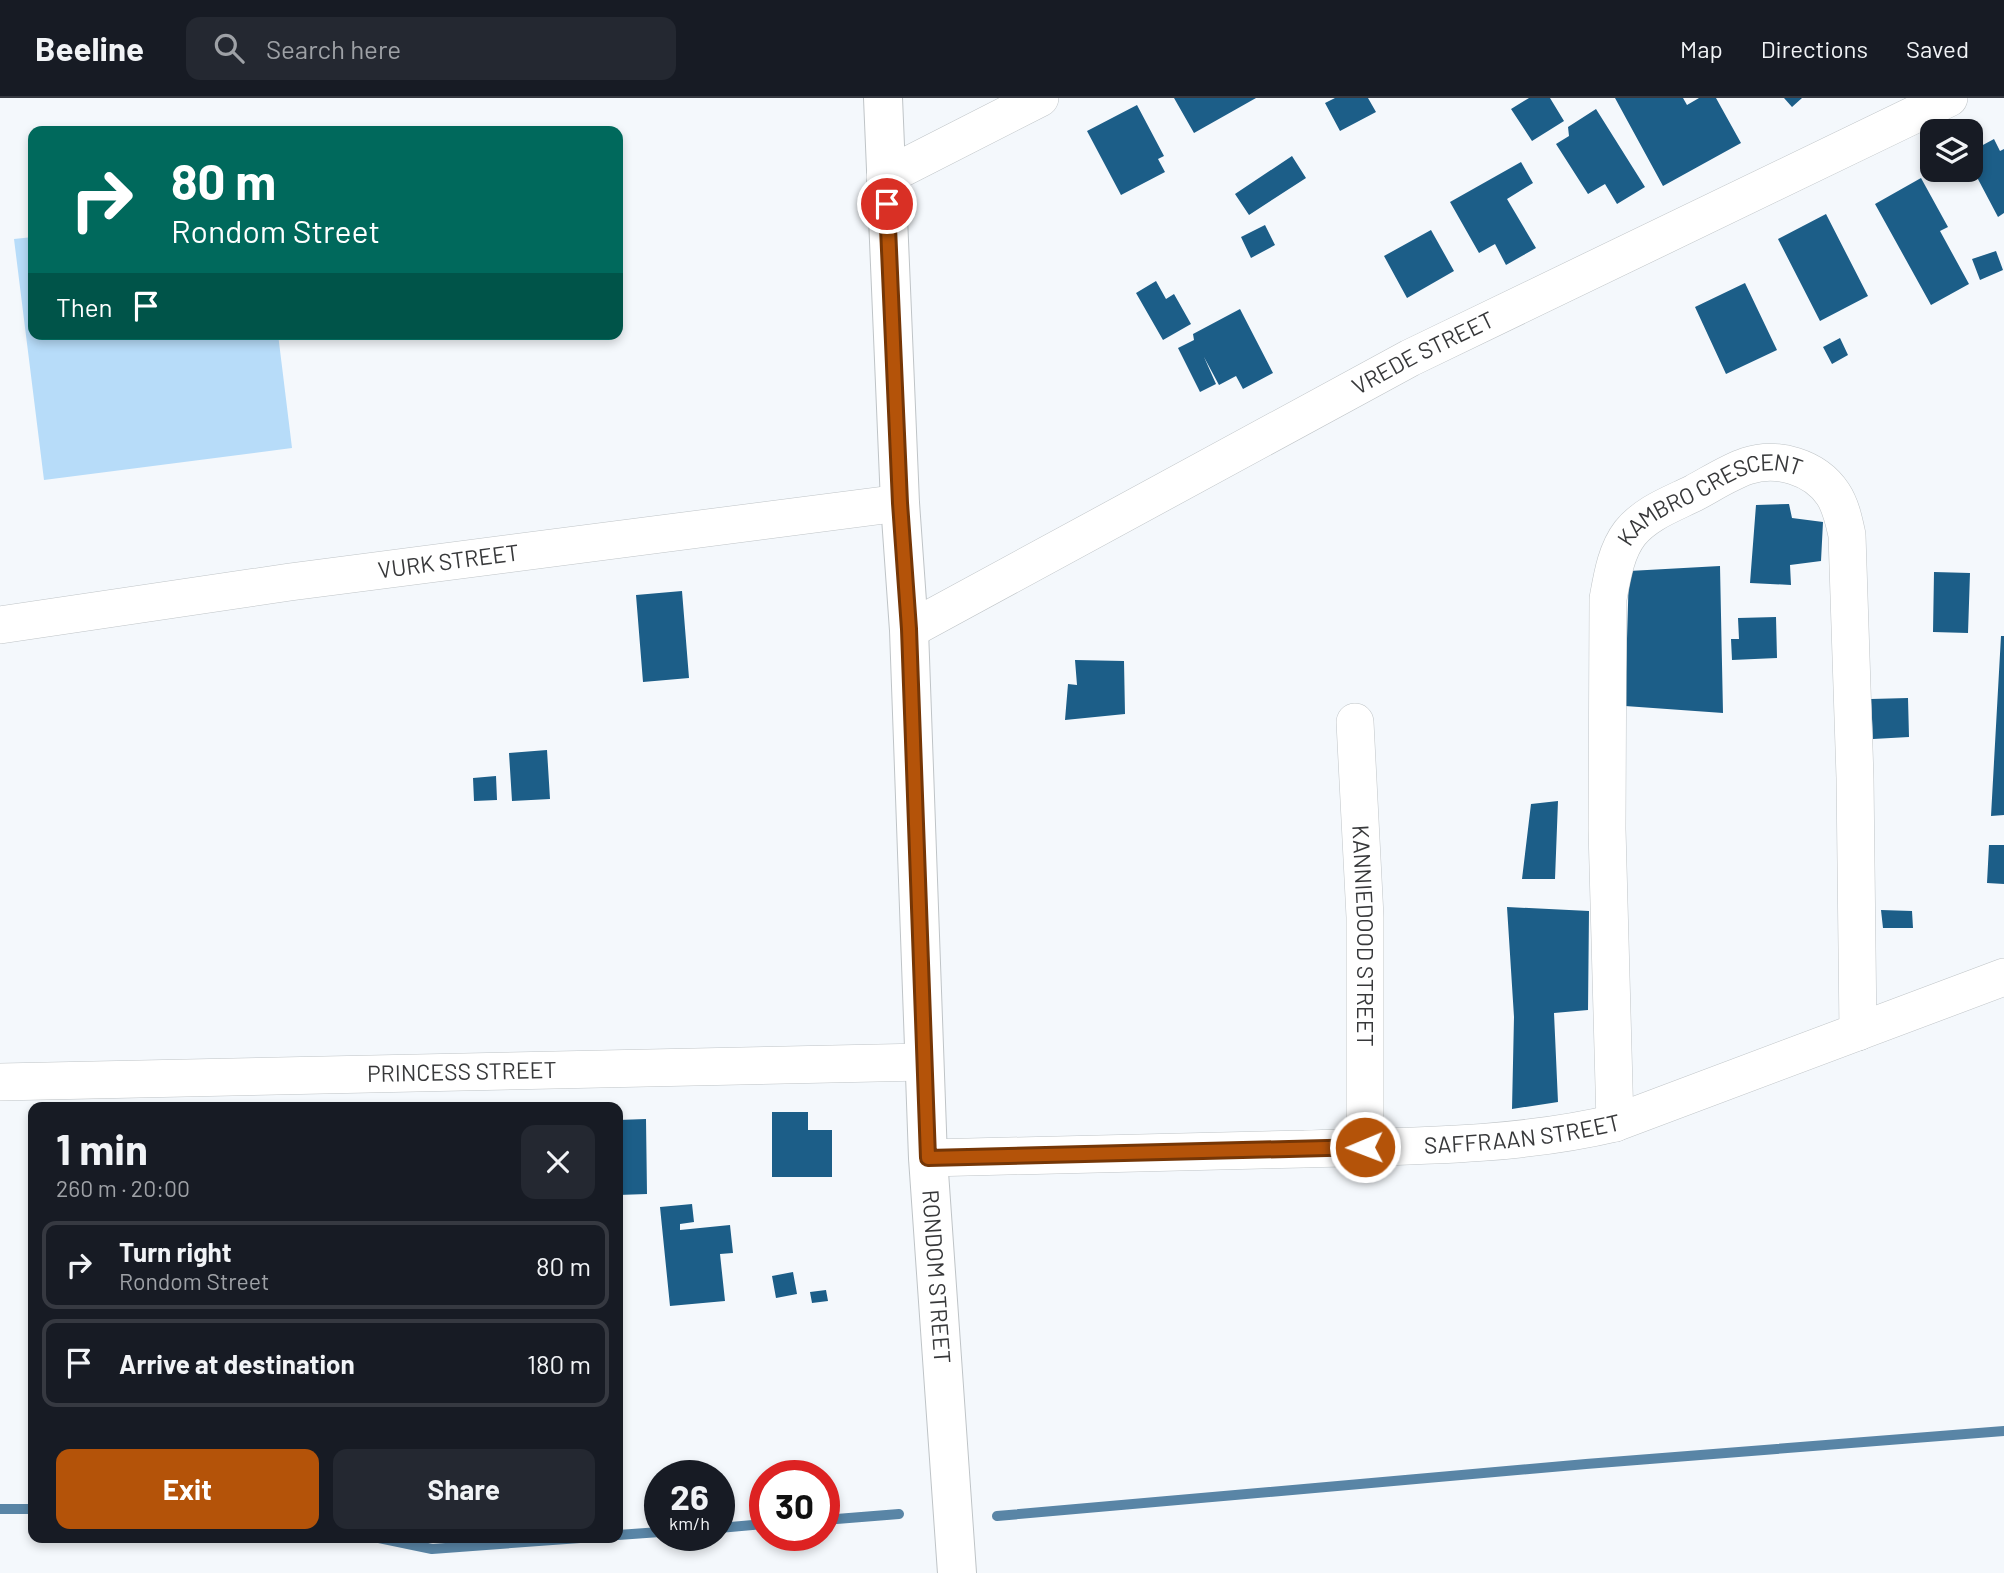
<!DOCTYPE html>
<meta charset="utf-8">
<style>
:root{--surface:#171b24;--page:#242831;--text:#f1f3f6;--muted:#9ea1a6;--line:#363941;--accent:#b45309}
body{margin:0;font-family:Barlow,sans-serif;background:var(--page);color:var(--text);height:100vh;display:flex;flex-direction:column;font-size:26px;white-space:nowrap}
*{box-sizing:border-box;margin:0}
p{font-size:23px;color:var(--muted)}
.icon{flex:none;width:38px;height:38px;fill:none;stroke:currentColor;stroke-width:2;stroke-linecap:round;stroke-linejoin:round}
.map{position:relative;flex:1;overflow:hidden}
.sheet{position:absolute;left:28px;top:1004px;width:595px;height:441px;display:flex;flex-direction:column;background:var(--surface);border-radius:14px;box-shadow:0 4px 10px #0003}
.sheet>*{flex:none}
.banner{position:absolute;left:28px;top:28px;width:595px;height:214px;border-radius:14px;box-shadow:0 4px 10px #0003;background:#00695c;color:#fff;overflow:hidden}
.buttons{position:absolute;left:1920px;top:21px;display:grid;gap:14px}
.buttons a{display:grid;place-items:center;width:63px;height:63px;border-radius:14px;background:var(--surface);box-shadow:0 4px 10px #0003;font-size:35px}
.speed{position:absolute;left:644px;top:1362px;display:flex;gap:14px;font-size:35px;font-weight:700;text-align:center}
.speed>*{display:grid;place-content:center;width:91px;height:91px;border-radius:50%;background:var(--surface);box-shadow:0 4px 10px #0003;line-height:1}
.speed small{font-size:18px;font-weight:400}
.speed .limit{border:10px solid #d22;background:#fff;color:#111}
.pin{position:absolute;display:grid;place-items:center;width:60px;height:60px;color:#fff;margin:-30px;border:4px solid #fff;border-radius:50%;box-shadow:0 2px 7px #0007}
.me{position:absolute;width:77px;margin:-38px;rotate:269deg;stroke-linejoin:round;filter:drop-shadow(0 0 5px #0008)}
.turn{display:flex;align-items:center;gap:24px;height:147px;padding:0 28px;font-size:32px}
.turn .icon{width:91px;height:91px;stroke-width:2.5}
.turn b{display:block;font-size:49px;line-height:60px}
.then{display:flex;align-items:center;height:66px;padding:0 28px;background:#0003;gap:14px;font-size:26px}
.round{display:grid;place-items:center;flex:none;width:74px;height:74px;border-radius:14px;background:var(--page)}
.summary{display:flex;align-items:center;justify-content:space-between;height:119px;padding:0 28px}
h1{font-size:42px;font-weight:700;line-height:52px}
.primary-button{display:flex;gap:14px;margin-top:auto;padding:14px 28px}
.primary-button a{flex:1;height:80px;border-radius:14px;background:var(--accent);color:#fff;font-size:28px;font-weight:700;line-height:80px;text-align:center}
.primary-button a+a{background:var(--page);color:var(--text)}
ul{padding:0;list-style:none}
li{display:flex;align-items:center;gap:21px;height:88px;margin:0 14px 10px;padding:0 14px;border:4px solid var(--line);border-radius:14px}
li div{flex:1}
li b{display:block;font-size:26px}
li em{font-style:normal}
header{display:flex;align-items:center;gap:42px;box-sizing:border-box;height:98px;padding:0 35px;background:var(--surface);border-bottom:2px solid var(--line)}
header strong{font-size:33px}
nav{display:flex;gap:38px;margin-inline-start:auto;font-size:24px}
.search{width:490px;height:63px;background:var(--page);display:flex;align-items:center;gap:18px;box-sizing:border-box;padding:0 24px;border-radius:14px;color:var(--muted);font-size:26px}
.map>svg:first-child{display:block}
</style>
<header>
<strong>Beeline</strong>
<div class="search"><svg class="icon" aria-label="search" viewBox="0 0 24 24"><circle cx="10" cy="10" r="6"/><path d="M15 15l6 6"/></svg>Search here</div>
<nav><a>Map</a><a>Directions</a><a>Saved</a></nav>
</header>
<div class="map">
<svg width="2004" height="1475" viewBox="0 0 2004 1475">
<rect width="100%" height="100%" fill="#f4f8fc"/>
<path fill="#b7dcf9" d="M33 139V236H278L292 350 44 382 14 141Z"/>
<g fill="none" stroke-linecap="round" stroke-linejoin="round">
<path stroke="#5985a6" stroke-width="10" d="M0 1411H33
M997 1418 1586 1366 2004 1333
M824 1422 899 1416
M719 1430 765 1426
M618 1437 660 1434
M379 1440 432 1451 580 1440"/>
</g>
<path fill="#1c5e88" d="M1174 0H1256L1194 35Z
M1335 0H1368L1376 14 1340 33 1325 5Z
M1529 0H1550L1564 23 1532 43 1511 11Z
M1615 0H1683L1687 7 1699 0H1716L1741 45 1663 88Z
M1784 0H1802L1792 9Z
M1137 7 1164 58 1158 61 1165 74 1121 97 1087 33Z
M1596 11 1645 89 1617 106 1605 86 1588 96 1556 46 1569 38 1568 29Z
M1994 41 2000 53 2004 51V115L1998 119 1970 66V54Z
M1292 58 1306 80 1249 117 1235 96Z
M1521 64 1533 85 1507 101 1536 150 1506 167 1495 146 1479 155 1450 104Z
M1921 80 1948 129 1940 133 1969 186 1931 207 1875 106Z
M1826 116 1868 198 1820 223 1778 141Z
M1265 127 1275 147 1251 160 1241 139Z
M1431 132 1454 173 1407 200 1384 158Z
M1996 153 2003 172 1980 182 1972 161Z
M1156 183 1166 201 1174 196 1191 226 1163 242 1136 195Z
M1745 185 1777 252 1726 276 1695 209Z
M1240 211 1273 275 1243 291 1236 278 1219 287 1204 259 1216 286 1200 294 1178 250 1194 242 1193 236Z
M1840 240 1848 257 1832 266 1823 249Z
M1789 406 1792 420 1823 424 1821 463 1790 467 1791 487 1750 485 1756 407Z
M1720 468 1723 615 1625 608 1629 473Z
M1934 474 1970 475 1968 535 1933 534Z
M682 493 689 580 643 584 636 497Z
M1776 519 1777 560 1732 562 1731 541H1739L1738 520Z
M2001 538H2004V717L1991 718Z
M1075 562 1124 563 1125 616 1065 622 1068 586 1077 587Z
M1908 600 1909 639 1873 641 1871 601Z
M547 652 550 701 512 703 509 655Z
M496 678 497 702 474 703 473 680Z
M1558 703 1555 781H1522L1531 706Z
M1989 747H2004V786L1987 785Z
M1507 809 1589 813 1588 912 1554 915 1558 1004 1512 1011 1514 919Z
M1881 812 1912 813 1913 830H1883Z
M772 1014H808V1032H832V1079H772Z
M646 1021 647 1096 618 1097V1022Z
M692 1106 694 1124 680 1126V1132L730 1127 733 1155 720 1156 725 1203 670 1208 660 1109Z
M793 1174 797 1196 776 1200 772 1178Z
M826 1192 828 1203 812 1205 810 1194Z"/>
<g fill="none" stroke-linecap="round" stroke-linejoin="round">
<g stroke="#bfc4c7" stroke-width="38">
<g id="minor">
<path d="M885 79 1040 0"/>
<path id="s1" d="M0 527 290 484 900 405"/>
<path id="s2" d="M909 532 1410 260 1949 0"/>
<path id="s3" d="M1355 624 1365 819V1049"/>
<path id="s4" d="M0 984 924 964"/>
<path id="s5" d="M1615 1025 1607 731 1608 501C1612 479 1616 453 1630 435 1646 415 1672 406 1694 395 1711 386 1729 374 1747 368 1777 358 1815 369 1833 396 1841 408 1844 423 1847 437L1855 680 1858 934"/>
<path id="s6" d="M928 1060C1054 1057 1179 1054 1304 1051 1408 1048 1514 1049 1615 1025L2004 879"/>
</g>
</g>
<g stroke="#bfc4c7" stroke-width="40">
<g id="tertiary">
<path id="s7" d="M883 0 900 405 909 532 928 1060 957 1475"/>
</g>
</g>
<use href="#minor" stroke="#fff" stroke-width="37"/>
<use href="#tertiary" stroke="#fff" stroke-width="38"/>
</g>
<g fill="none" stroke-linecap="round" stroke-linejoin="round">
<g stroke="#753606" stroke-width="18">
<path id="route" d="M887 106 900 405 909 531 928 1060 1365 1049"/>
</g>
<use href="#route" stroke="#b45309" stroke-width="12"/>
</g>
<g text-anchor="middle" stroke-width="7" stroke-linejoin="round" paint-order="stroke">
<g font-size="23" fill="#37383a" stroke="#fff">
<text dy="8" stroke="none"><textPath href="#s2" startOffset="584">VREDE STREET</textPath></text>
<text dy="8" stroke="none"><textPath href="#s5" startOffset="684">KAMBRO CRESCENT</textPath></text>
<text dy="8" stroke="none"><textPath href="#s1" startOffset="453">VURK STREET</textPath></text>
<text dy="8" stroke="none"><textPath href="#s3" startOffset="214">KANNIEDOOD STREET</textPath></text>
<text dy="8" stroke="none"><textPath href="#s4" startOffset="462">PRINCESS STREET</textPath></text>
<text dy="8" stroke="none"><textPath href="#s6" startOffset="595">SAFFRAAN STREET</textPath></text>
<text dy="8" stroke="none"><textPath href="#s7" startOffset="1180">RONDOM STREET</textPath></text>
</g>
</g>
</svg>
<div class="buttons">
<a><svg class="icon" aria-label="layers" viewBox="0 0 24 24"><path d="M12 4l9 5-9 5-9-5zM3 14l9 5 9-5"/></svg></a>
</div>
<div class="speed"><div>26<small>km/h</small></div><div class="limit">30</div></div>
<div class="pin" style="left:887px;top:106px;background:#d93025"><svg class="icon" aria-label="arrive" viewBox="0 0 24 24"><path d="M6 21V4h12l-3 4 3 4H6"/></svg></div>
<svg class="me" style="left:1365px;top:1049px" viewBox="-20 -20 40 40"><circle r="17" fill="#b45309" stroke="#fff" stroke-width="3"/><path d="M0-11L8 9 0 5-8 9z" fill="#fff"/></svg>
<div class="banner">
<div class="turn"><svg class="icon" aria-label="right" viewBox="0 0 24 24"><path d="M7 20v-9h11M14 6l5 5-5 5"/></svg><div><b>80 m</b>Rondom Street</div></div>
<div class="then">Then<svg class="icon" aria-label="arrive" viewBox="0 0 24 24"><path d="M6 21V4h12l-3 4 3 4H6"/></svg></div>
</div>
<section class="sheet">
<div class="summary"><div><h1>1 min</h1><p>260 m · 20:00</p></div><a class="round"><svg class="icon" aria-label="close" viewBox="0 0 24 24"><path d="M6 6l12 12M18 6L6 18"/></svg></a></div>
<ul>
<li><svg class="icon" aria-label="right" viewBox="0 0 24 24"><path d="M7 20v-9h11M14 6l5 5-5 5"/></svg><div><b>Turn right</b><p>Rondom Street</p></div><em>80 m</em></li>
<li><svg class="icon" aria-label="arrive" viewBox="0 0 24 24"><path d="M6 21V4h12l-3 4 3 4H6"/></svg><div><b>Arrive at destination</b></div><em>180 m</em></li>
</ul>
<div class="primary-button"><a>Exit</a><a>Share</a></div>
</section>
</div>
